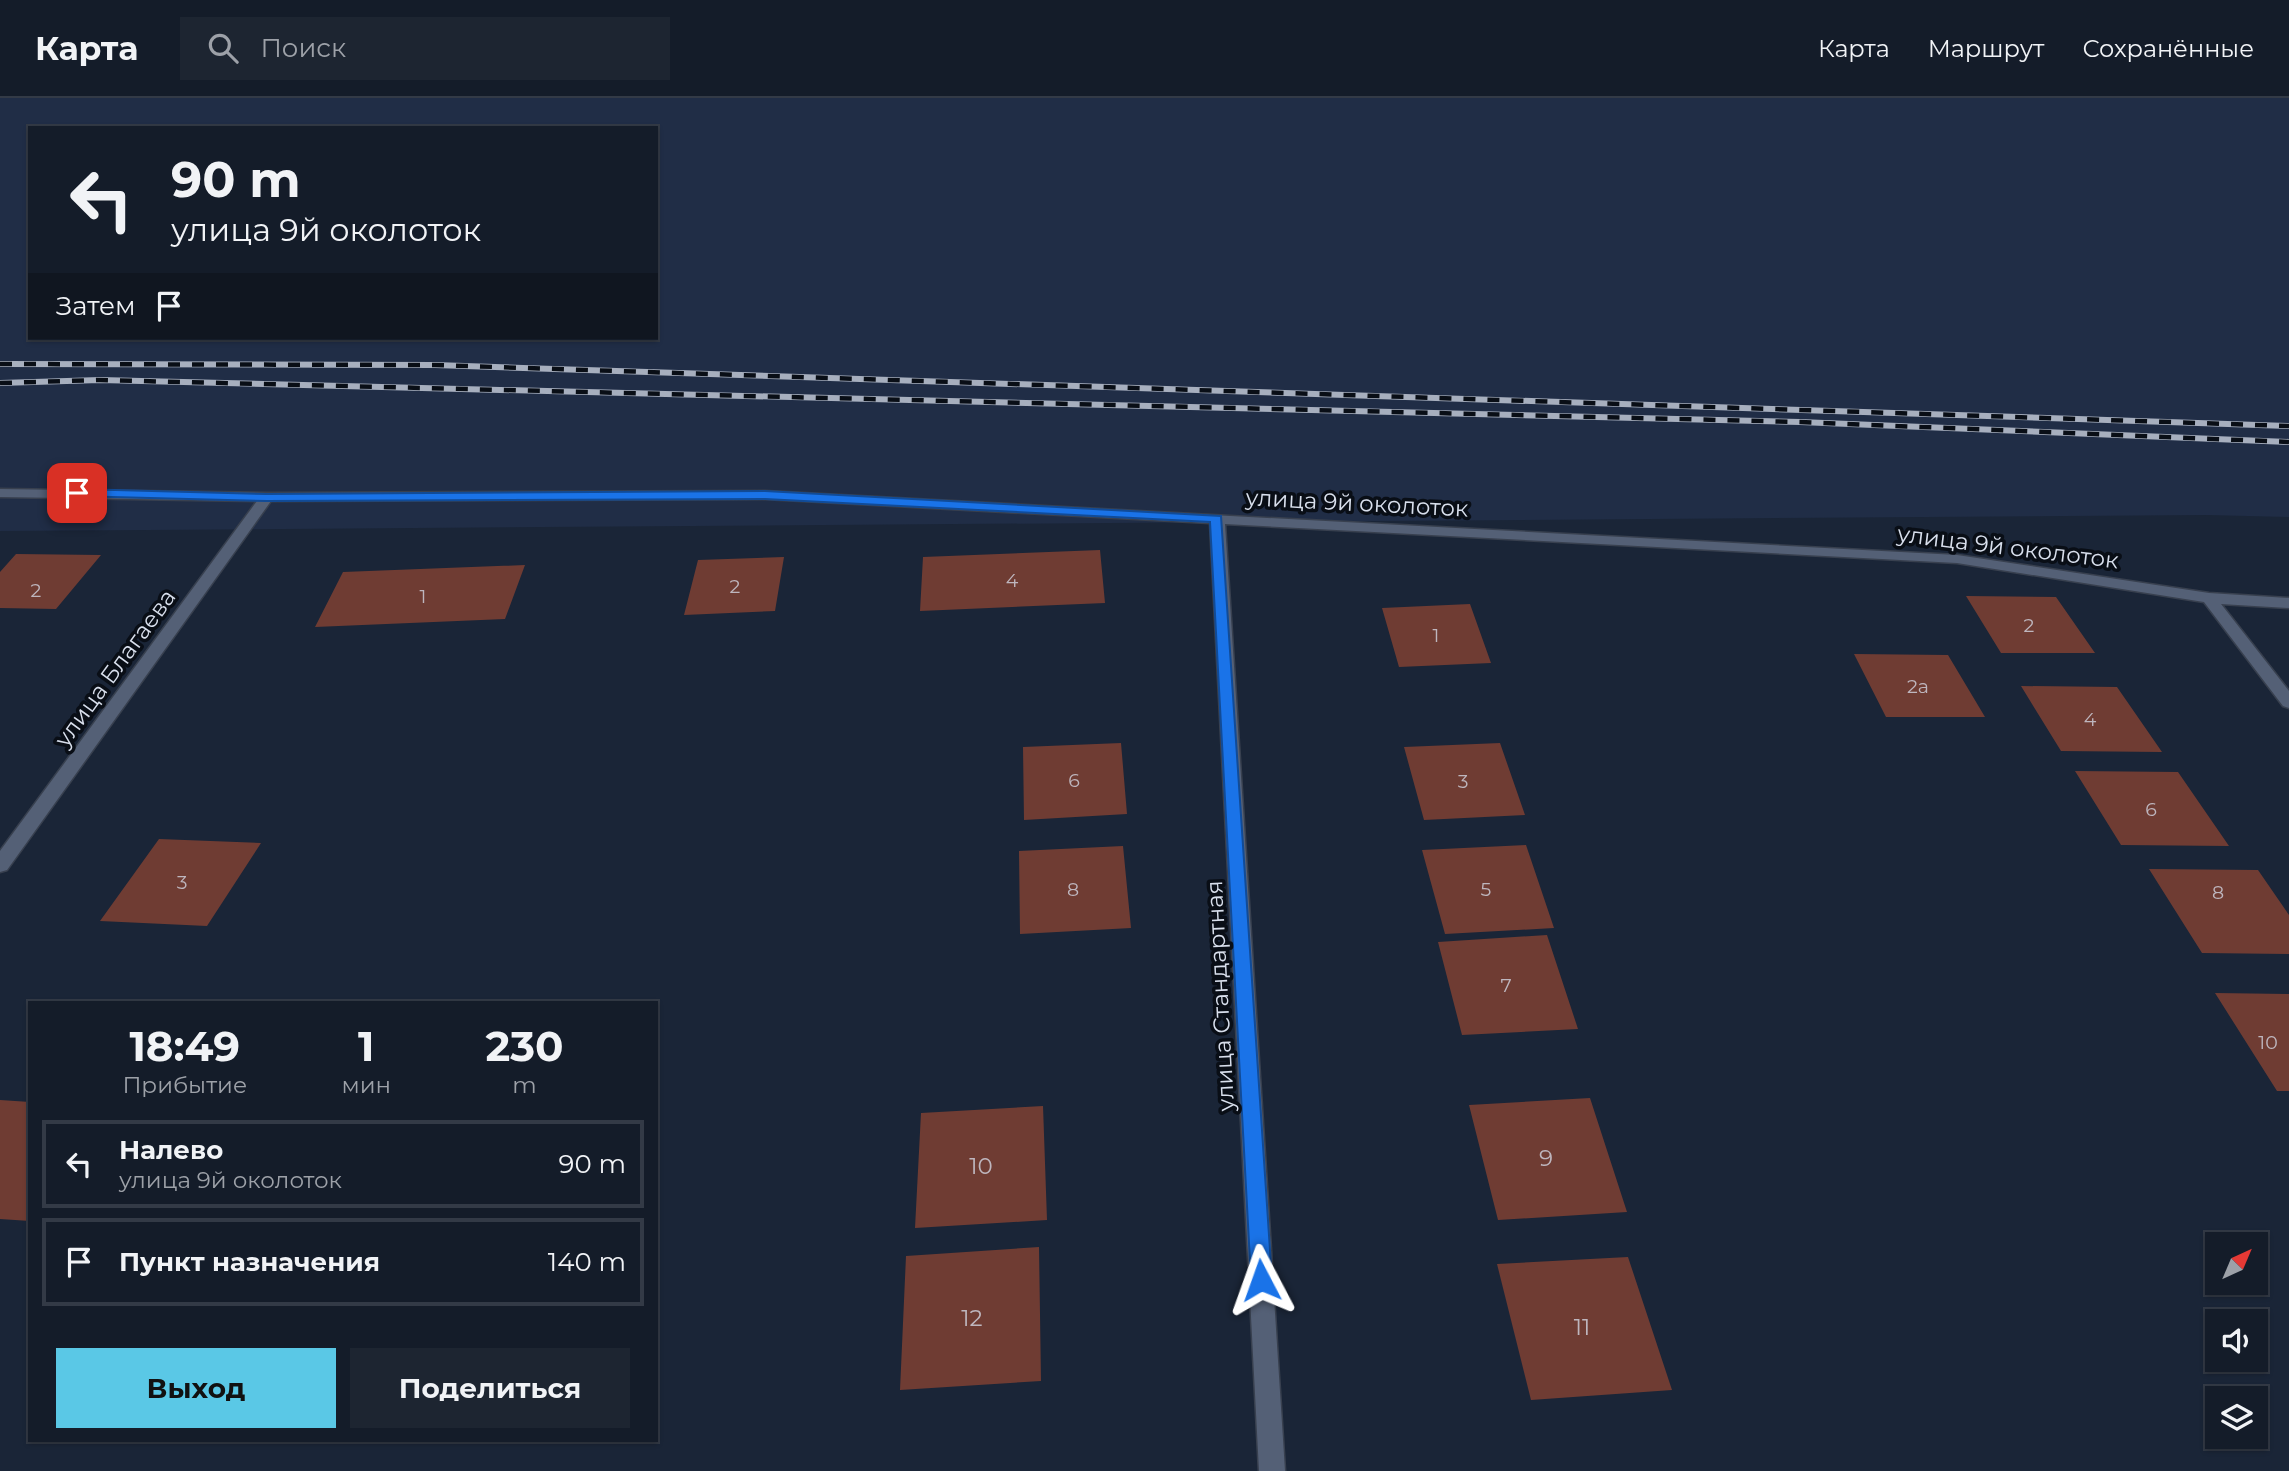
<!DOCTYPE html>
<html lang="ru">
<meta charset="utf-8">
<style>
:root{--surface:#141c29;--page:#1d2531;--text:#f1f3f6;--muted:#9da1a8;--line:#333a46;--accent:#5ac8e6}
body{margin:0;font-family:Montserrat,sans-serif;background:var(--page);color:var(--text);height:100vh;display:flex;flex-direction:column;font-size:26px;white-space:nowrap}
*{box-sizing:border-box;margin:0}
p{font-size:23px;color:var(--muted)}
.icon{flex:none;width:38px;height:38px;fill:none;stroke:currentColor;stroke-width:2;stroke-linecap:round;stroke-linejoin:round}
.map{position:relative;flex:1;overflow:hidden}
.side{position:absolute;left:28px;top:903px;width:630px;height:441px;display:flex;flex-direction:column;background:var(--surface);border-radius:0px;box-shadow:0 2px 5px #0004,0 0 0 2px var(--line)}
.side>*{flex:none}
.guide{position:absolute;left:28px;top:28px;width:630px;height:214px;border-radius:0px;box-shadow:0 2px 5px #0004,0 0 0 2px var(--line);background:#141c29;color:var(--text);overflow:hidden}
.needle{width:46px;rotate:44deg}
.tools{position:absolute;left:2205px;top:1134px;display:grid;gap:14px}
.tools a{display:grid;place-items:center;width:63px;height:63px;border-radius:0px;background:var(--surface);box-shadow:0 2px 5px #0004,0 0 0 2px var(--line);font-size:35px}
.pin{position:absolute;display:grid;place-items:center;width:60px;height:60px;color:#fff;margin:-30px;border-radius:14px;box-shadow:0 4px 10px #0006}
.me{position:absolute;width:77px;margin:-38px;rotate:356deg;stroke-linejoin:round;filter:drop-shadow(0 0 5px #0008)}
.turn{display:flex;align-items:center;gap:24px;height:147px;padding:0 28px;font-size:32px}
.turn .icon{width:91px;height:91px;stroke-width:2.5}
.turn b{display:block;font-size:49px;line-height:60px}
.then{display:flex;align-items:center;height:66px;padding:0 28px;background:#0003;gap:14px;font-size:26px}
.eta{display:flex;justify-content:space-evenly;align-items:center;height:119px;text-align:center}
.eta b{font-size:42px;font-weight:700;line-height:49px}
.cta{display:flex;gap:14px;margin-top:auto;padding:14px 28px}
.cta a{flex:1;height:80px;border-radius:0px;background:var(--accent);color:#111;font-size:28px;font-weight:700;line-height:80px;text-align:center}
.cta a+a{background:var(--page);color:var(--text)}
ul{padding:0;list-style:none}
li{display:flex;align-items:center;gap:21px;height:88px;margin:0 14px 10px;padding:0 14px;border:4px solid var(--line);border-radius:0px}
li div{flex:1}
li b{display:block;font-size:26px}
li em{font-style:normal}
header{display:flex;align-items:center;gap:42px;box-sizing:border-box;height:98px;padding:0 35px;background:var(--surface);border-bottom:2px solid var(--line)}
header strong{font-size:33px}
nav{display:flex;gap:38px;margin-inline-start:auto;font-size:24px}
.search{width:490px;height:63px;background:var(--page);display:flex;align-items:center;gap:18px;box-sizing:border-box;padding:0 24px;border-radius:0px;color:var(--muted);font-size:26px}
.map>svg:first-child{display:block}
</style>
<header>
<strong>Карта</strong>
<div class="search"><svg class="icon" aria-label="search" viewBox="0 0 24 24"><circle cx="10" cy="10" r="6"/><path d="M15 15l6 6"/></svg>Поиск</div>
<nav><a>Карта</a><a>Маршрут</a><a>Сохранённые</a></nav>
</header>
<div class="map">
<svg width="2289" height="1373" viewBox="0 0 2289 1373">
<rect width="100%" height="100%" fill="#1a2537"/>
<path fill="#202d46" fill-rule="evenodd" d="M0 0H2289V419L2207 417 0 433ZM30 30H656V240H30Z"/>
<path fill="#6f3c33" d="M1100 452 1105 505 920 513 923 459Z
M16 456 101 457 56 511 0 510V474Z
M784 459 775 513 684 517 698 462Z
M525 467 505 521 315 529 343 474Z
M1966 498 2056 499 2095 555H2001Z
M1470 506 1491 565 1399 569 1382 510Z
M1854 556 1948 557 1985 619H1886Z
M2021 588 2117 589 2162 654 2061 653Z
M1121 645 1127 716 1024 722 1023 649Z
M1500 645 1525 717 1424 722 1404 649Z
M2075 673 2178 674 2229 748 2121 747Z
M159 741 261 745 207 828 100 823Z
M1526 747 1554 830 1445 836 1422 752Z
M1123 748 1131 830 1020 836 1019 753Z
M2149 771 2258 772 2289 817V856L2202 855Z
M1547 837 1578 931 1462 937 1438 844Z
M2215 895 2289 896V993H2277Z
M1590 1000 1627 1114 1498 1122 1469 1007Z
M0 1002 30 1004V1123L0 1121Z
M1043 1008 1047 1122 915 1130 921 1015Z
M1039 1149 1041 1283 900 1292 906 1158Z
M1628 1159 1672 1292 1531 1302 1497 1166Z"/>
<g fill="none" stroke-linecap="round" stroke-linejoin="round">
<g stroke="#38404f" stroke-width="3">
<path id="street" d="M0 391 267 395 765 393 1957 457 2209 495 2289 500V510L2221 506 2289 593V610L2283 608 2204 504 1957 465 1225 426 1285 1373H1259L1210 425 765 401 271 403 7 772 0 774V753L257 403 0 399Z"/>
</g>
<use href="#street" fill="#546076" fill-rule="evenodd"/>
<g stroke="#a7afbe" stroke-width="6">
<path id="rail" d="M0 266 435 267 2289 328
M0 285 100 282 1800 324 2289 344"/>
</g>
<use href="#rail" stroke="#090e16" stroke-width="4.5" stroke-dasharray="12" stroke-linecap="butt"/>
</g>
<path fill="#1a73e8" stroke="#114b97" stroke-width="2" d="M77 391 267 396 765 393 1221 418 1272 1182 1269 1190 1261 1192 1254 1190 1251 1182 1210 424 765 401 267 403 73 398V393Z"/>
<g text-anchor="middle" stroke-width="7" stroke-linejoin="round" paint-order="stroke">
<g font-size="19" fill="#beb6be">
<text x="1012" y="489">4</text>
<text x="735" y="495">2</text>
<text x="36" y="499">2</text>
<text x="423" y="505">1</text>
<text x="2029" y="534">2</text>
<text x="1436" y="544">1</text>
<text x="1918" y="595">2а</text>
<text x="2090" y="628">4</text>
<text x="1074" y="689">6</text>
<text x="1463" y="690">3</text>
<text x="2151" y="718">6</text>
<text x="182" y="791">3</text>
<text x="1073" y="798">8</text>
<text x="1486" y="798">5</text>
<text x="2218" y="801">8</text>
<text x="1506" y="894">7</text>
<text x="2268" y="951">10</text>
</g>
<g font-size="23" fill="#d8dfec" stroke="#090e16">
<text transform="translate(1357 405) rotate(3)" y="8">улица 9й околоток</text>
<text transform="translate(2008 449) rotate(7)" y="8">улица 9й околоток</text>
<text transform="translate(115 570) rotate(-54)" y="8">улица Благаева</text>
<text transform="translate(1220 898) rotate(-93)" y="8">улица Стандартная</text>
</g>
<g font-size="23" fill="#beb6be">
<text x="1546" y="1068">9</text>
<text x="981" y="1076">10</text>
<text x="972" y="1228">12</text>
<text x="1582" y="1237">11</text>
</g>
</g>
</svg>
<div class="tools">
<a><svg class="needle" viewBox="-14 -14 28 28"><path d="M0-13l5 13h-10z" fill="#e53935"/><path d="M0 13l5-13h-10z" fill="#9da1a8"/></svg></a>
<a><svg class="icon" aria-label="sound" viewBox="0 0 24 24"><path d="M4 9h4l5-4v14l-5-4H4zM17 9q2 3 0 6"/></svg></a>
<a><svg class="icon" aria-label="layers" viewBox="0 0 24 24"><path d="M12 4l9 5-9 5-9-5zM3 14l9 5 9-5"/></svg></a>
</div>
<div class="pin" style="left:77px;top:395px;background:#d93025"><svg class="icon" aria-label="arrive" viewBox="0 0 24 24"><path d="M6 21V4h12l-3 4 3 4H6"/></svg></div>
<svg class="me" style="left:1261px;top:1182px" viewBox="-20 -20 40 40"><path d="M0-17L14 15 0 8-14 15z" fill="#1a73e8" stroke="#fff" stroke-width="4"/></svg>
<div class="guide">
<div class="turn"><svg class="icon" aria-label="left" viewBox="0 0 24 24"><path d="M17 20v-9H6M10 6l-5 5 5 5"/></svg><div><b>90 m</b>улица 9й околоток</div></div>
<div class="then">Затем<svg class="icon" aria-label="arrive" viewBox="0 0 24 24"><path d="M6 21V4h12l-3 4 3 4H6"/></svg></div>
</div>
<section class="side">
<div class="eta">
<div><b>18:49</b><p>Прибытие</p></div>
<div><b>1</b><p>мин</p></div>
<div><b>230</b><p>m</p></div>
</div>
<ul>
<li><svg class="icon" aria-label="left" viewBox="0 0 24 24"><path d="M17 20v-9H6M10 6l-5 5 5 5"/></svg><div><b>Налево</b><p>улица 9й околоток</p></div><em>90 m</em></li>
<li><svg class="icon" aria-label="arrive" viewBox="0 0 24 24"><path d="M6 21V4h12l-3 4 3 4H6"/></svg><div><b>Пункт назначения</b></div><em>140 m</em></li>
</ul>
<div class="cta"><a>Выход</a><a>Поделиться</a></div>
</section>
</div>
